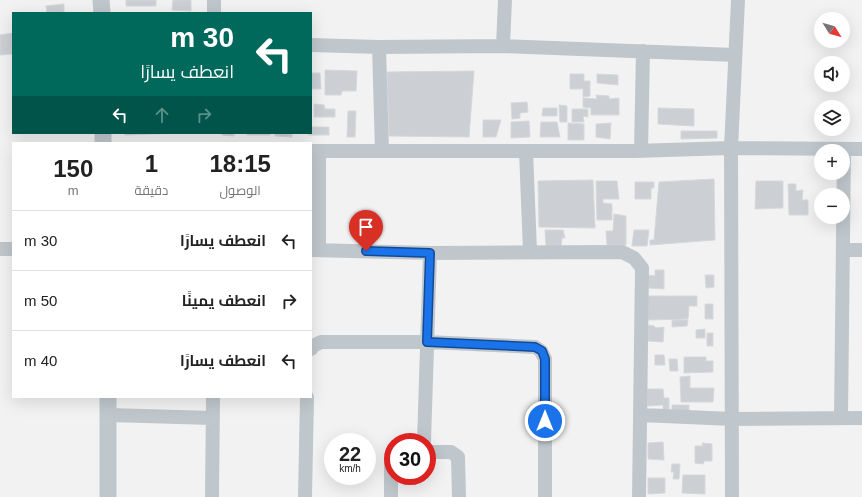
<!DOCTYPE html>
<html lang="ar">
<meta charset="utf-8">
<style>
:root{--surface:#fff;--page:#f6f6f6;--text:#222;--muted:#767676;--line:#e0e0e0}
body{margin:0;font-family:Helvetica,Cairo,sans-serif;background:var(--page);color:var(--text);direction:rtl;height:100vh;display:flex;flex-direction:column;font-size:15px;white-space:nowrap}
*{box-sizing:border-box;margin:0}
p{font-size:13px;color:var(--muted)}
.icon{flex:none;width:22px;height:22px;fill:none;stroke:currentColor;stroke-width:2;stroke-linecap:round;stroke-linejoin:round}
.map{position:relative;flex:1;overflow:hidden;direction:ltr}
.side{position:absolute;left:12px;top:142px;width:300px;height:256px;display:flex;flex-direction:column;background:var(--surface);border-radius:0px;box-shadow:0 4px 16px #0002;direction:rtl}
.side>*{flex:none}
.banner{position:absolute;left:12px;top:12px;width:300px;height:122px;border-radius:0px;box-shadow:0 4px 16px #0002;direction:rtl;background:#00695c;color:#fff;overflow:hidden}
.needle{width:26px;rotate:127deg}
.controls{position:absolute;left:814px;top:12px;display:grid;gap:8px}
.controls a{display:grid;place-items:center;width:36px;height:36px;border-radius:50%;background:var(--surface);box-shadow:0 4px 16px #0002;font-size:20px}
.speed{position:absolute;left:324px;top:433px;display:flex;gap:8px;font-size:20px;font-weight:700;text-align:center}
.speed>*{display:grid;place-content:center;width:52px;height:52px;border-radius:50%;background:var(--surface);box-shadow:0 4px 16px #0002;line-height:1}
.speed small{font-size:10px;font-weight:400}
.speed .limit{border:6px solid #d22;background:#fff;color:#111}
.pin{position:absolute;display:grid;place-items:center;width:34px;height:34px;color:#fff;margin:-41px -17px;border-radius:50% 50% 50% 0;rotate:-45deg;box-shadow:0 0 4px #0007}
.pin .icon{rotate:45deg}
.me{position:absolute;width:44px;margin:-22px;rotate:0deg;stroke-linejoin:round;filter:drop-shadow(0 0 3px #0008)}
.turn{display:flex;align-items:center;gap:14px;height:84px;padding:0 12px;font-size:18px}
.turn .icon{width:52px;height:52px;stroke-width:2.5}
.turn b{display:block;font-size:28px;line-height:34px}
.lanes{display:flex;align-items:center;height:38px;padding:0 12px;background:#0003;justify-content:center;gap:20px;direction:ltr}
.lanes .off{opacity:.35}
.eta{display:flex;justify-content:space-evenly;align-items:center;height:68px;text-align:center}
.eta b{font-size:24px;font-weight:700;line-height:28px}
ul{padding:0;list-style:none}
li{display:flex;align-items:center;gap:12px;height:60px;padding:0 12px;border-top:1px solid var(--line)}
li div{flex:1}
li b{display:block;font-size:15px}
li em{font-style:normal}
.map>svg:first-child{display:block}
</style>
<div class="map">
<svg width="862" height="497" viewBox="0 0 862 497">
<rect width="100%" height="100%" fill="#f3f2f2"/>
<path fill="#cccfd3" stroke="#d6d8dc" d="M126 0H156V6H126Z
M173 0H191V11L172 10Z
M64 4V13H47L46 6Z
M13 33V54L0 55V35Z
M325 70 357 71 356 91H342L341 95H325Z
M474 71 469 137 389 136 387 72Z
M311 73H320L321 89H311Z
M570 74H584V81H590V96L583 97V89H570Z
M597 74 618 75V85L597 83Z
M596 95 609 96V99L619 98V115H591V108L583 107V98L597 99Z
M527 102 528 112 520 113V118L512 119 511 103Z
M314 104 324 105 325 109H335V117H314Z
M559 105 567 106V122H560Z
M543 108H557V116H542Z
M658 108 694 109V126L658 124Z
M572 109H588V117L583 116 584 122H572Z
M348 111H356L355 137H347Z
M483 120H501L496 137H483Z
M529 121 530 137 511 138V122Z
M541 122H557L560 137H540Z
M568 123 584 124V140H568Z
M611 123 610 139 596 137V124Z
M311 127H329V135H308V133H311Z
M681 131H717V138L681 139Z
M125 133H178L125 135Z
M222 133H234V136L222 135Z
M247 133H270V135H247Z
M275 133H292V137L275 136Z
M714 179 715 240 650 245V240H654L659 182Z
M593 180 595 228 539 227 538 181Z
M596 181H617L619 199H603V203L612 204V220H597Z
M756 181H783V208L755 209Z
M635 182H654V188H651V199H635Z
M788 184H796V191L803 190 802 200H808V215H789Z
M614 214 626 216V245H607L606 231H613Z
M545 230H563L565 238H562L561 246H546Z
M634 230H649L647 246H632Z
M655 270H664V289L649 288 647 275 655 276Z
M705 275H714V287L706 288Z
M648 296H697V306H689L688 319 648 320Z
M705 304H713V319H705Z
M672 320H688L687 326 672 327Z
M648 325 654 326 656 328 664 327 663 342 648 341Z
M705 329V338H696V330Z
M707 333H713V346H707Z
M655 355H664L665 365H655Z
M684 357H706V361H713V372L684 373Z
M669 359H677L678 371H670Z
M690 376V388H714L713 402H681L680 377Z
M647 389H663L664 398H669V411H663V405L647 406Z
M672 405H689V412H672Z
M663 442 664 460 648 459V443Z
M702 443 712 444V461H704L703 464 695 463V446H703Z
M672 464H680L679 479H673L674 472H671Z
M683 475H705V494L682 493Z
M648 478H665V493L648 494Z"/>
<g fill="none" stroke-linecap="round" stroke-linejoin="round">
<path stroke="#bfc7cc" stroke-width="14" d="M214 0V13
M311 45 379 47 503 46 505 0
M503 46 735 55
M379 47 382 151
M311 151H635L731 148 862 149
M319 151V249
M526 151 530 251
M641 151 643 51
M0 249H13
M311 250 430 253 622 252 634 258 642 268 639 497
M843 250H862
M311 349 313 346 321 342H427L535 347 541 351 545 359V497
M109 415 213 418
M641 415 732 419 862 418
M841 418 844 149
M424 442 430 253
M427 452H451L458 457 459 497
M212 497 213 397
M305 497 307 397
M391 497V462L393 455
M732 497 731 148 738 0"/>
<path stroke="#bfc7cc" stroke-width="17" d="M101 0 102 13
M103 133V143
M108 497V397"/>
</g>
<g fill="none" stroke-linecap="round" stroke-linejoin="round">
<g stroke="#114b97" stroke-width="10">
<path id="route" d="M366 251 430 253 427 342 535 347 542 351 545 359V421"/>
</g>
<use href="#route" stroke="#1a73e8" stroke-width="7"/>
</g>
</svg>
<div class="controls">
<a><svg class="needle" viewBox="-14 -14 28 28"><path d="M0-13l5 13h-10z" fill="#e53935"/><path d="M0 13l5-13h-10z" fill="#767676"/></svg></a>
<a><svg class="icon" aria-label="sound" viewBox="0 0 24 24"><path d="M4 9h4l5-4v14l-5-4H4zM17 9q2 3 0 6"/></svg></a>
<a><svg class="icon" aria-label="layers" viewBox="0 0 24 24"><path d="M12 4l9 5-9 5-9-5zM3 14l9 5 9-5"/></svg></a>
<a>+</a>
<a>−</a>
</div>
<div class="speed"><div>22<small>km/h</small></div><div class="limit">30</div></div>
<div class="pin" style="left:366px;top:251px;background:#d93025"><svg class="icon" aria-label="arrive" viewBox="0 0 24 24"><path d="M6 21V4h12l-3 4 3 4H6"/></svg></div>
<svg class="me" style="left:545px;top:421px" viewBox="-20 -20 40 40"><circle r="17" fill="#1a73e8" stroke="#fff" stroke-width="3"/><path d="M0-11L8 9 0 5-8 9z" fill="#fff"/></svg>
<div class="banner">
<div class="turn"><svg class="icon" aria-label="left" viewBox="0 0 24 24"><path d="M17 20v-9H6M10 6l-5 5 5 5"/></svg><div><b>30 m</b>انعطف يسارًا</div></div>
<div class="lanes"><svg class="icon" aria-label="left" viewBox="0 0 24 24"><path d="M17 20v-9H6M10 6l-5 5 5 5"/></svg><svg class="icon off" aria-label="ahead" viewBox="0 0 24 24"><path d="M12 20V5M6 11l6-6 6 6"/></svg><svg class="icon off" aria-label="right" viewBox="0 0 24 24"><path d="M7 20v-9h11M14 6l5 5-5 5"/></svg></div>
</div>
<section class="side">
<div class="eta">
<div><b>18:15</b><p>الوصول</p></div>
<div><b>1</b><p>دقيقة</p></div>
<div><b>150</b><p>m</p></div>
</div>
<ul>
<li><svg class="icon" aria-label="left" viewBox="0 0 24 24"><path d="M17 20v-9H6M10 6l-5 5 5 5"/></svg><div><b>انعطف يسارًا</b></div><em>30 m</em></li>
<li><svg class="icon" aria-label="right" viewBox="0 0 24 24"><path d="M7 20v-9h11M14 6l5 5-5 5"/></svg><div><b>انعطف يمينًا</b></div><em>50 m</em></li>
<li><svg class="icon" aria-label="left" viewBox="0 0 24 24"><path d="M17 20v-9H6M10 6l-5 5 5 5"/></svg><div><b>انعطف يسارًا</b></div><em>40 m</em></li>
</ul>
</section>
</div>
